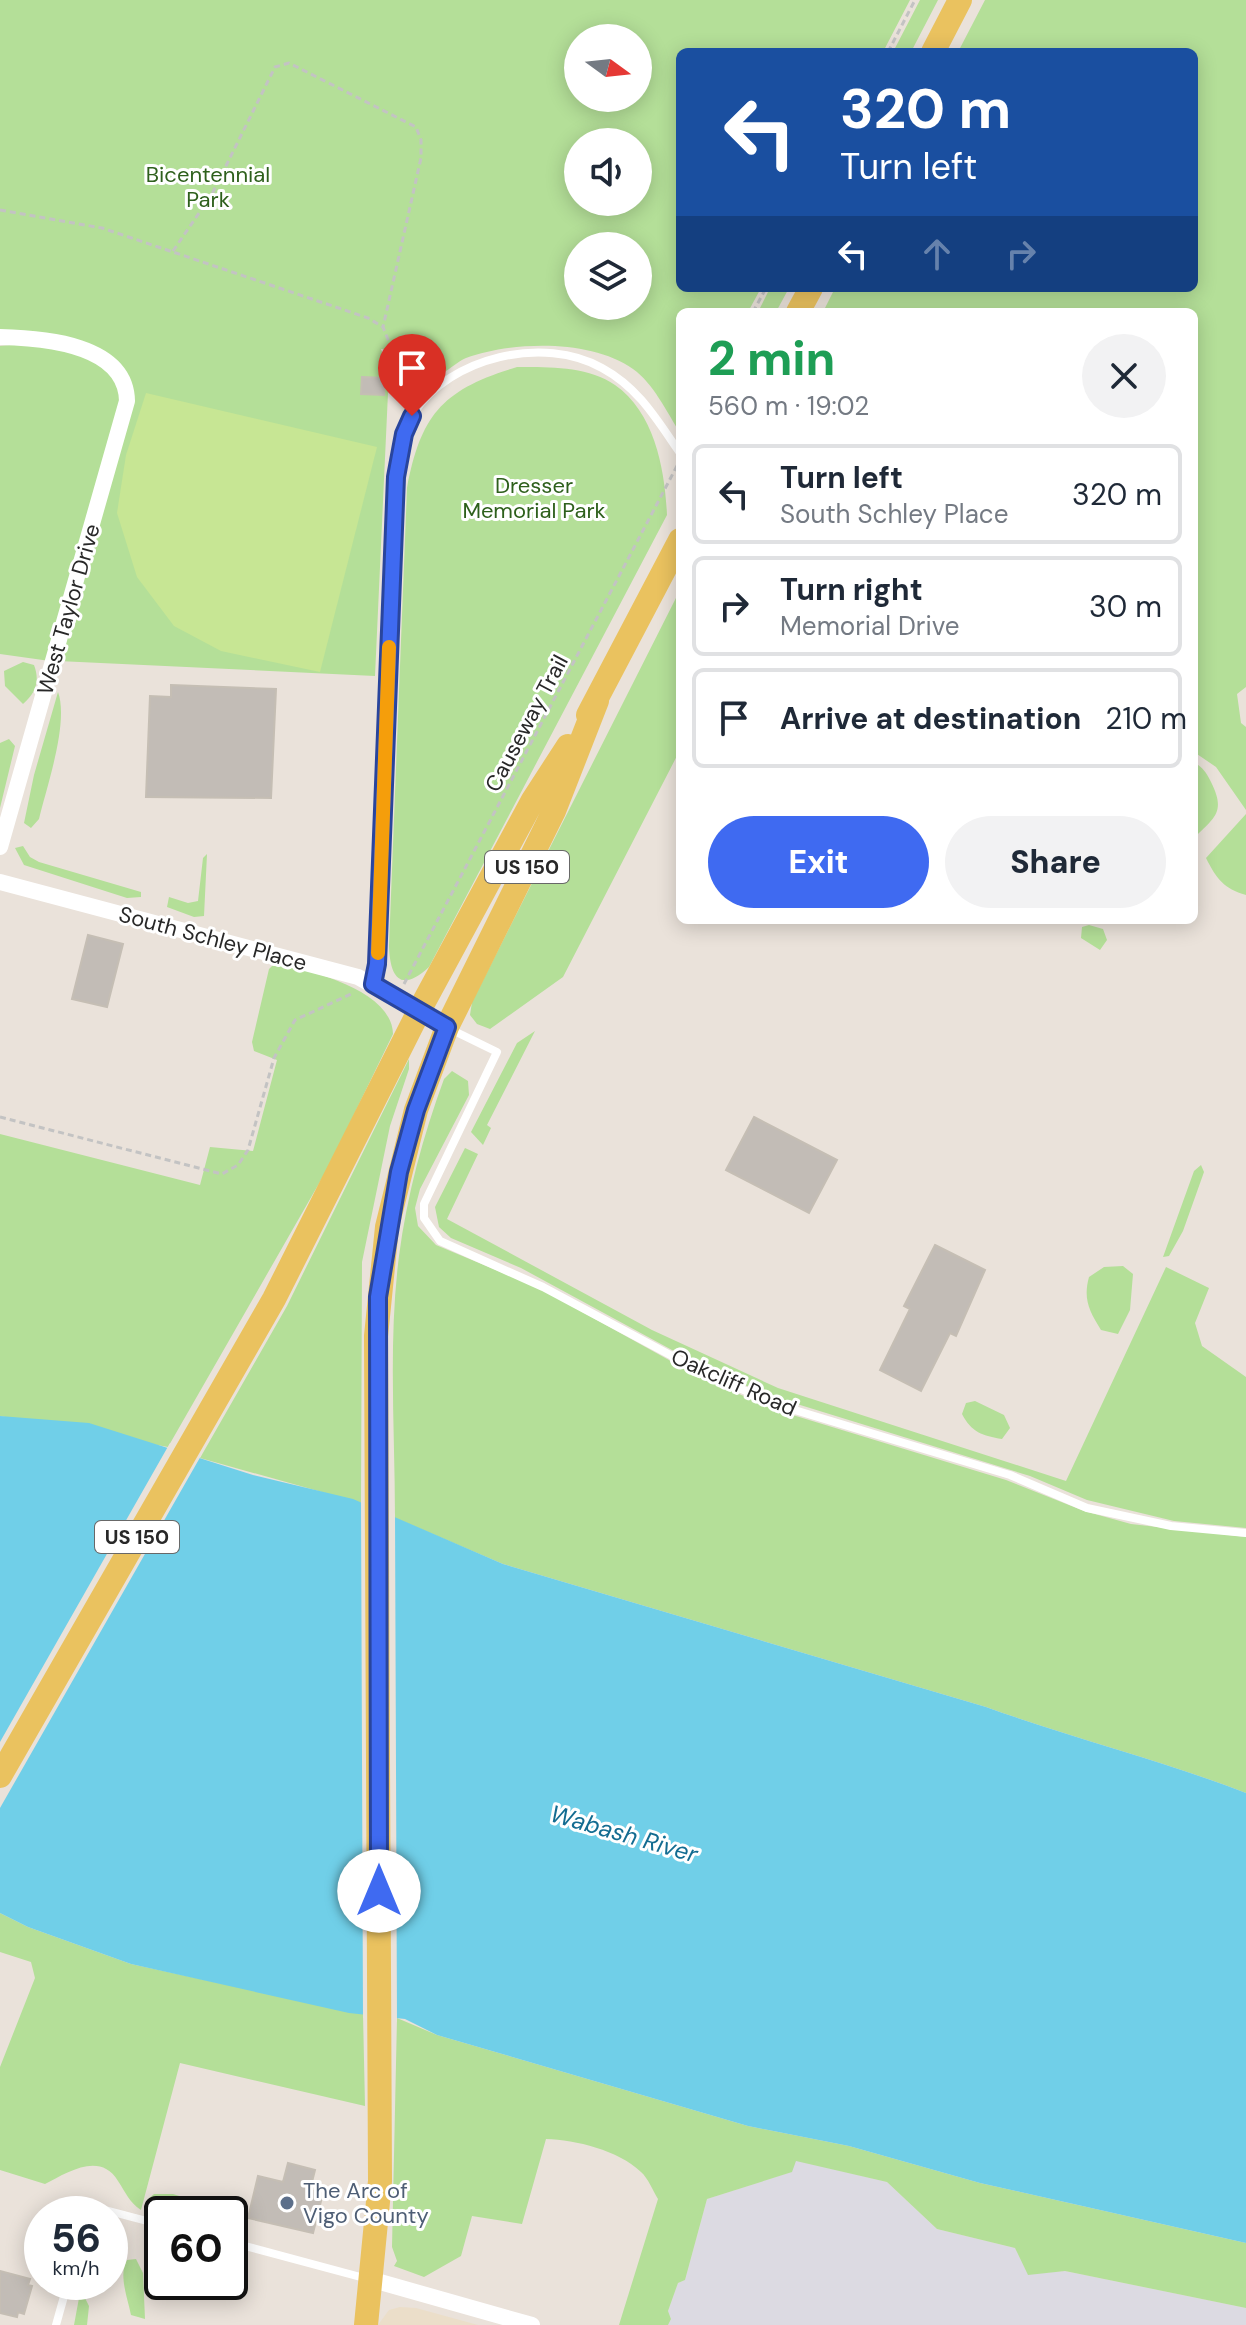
<!DOCTYPE html>
<meta charset="utf-8">
<style>
:root{--surface:#fff;--page:#f2f2f3;--text:#1f2937;--muted:#747a83;--line:#e0e1e3;--accent:#3f6af1}
body{margin:0;font-family:"DM Sans",sans-serif;background:var(--page);color:var(--text);height:100vh;display:flex;flex-direction:column;font-size:30px;white-space:nowrap}
*{box-sizing:border-box;margin:0}
p{font-size:26px;color:var(--muted)}
.icon{flex:none;width:44px;height:44px;fill:none;stroke:currentColor;stroke-width:2;stroke-linecap:round;stroke-linejoin:round}
.map{position:relative;flex:1;overflow:hidden}
.details{position:absolute;left:676px;top:308px;width:522px;height:616px;display:flex;flex-direction:column;background:var(--surface);border-radius:12px;box-shadow:0 4px 20px #0003}
.details>*{flex:none}
.top-card{position:absolute;left:676px;top:48px;width:522px;height:244px;border-radius:12px;box-shadow:0 4px 20px #0003;background:#1a4fa0;color:#fff;overflow:hidden}
.needle{width:52px;rotate:105deg}
.tools{position:absolute;left:564px;top:24px;display:grid;gap:16px}
.tools a{display:grid;place-items:center;width:88px;height:88px;border-radius:50%;background:var(--surface);box-shadow:0 4px 20px #0003;font-size:40px}
.speed{position:absolute;left:24px;top:2196px;display:flex;gap:16px;font-size:40px;font-weight:700;text-align:center}
.speed>*{display:grid;place-content:center;width:104px;height:104px;border-radius:50%;background:var(--surface);box-shadow:0 4px 20px #0003;line-height:1}
.speed small{font-size:20px;font-weight:400}
.speed .limit{border:4px solid #111;border-radius:12px;background:#fff;color:#111}
.pin{position:absolute;display:grid;place-items:center;width:68px;height:68px;color:#fff;margin:-82px -34px;border-radius:50% 50% 50% 0;rotate:-45deg;box-shadow:0 0 8px #0007}
.pin .icon{rotate:45deg}
.me{position:absolute;width:88px;margin:-44px;rotate:0deg;stroke-linejoin:round;filter:drop-shadow(0 0 6px #0008)}
.turn{display:flex;align-items:center;gap:28px;height:168px;padding:0 32px;font-size:36px}
.turn .icon{width:104px;height:104px;stroke-width:2.5}
.turn b{display:block;font-size:56px;line-height:68px}
.lanes{display:flex;align-items:center;height:76px;padding:0 32px;background:#0003;justify-content:center;gap:40px;direction:ltr}
.lanes .off{opacity:.35}
.round{display:grid;place-items:center;flex:none;width:84px;height:84px;border-radius:42px;background:var(--page)}
.head{display:flex;align-items:center;justify-content:space-between;height:136px;padding:0 32px}
h1{font-size:48px;font-weight:800;line-height:60px;color:#1e9e55}
.action{display:flex;gap:16px;margin-top:auto;padding:16px 32px}
.action a{flex:1;height:92px;border-radius:48px;background:var(--accent);color:#fff;font-size:32px;font-weight:800;line-height:92px;text-align:center}
.action a+a{background:var(--page);color:var(--text)}
ul{padding:0;list-style:none}
li{display:flex;align-items:center;gap:24px;height:100px;margin:0 16px 12px;padding:0 16px;border:4px solid var(--line);border-radius:12px}
li div{flex:1}
li b{display:block;font-size:30px}
li em{font-style:normal}
.map>svg:first-child{display:block}
</style>
<div class="map">
<svg width="1246" height="2325" viewBox="0 0 1246 2325">
<rect width="100%" height="100%" fill="#eae2da"/>
<path fill="#dcdae2" d="M795 2160 887 2182 937 2229 1015 2248 1028 2274 1065 2271 1246 2308V2325H668L671 2319 668 2311 678 2283 685 2280 707 2199 791 2172Z"/>
<path fill="#ebdec9" d="M400 2307 416 2308 478 2325H378L389 2310Z"/>
<path fill="#b4df98" fill-rule="evenodd" d="M0 0H910L883 52H680V288H761L748 312H680V433C667 412 653 383 633 369 591 339 513 341 466 358 454 363 437 382 424 380 408 378 403 363 397 350L381 349 389 371 375 676 58 661 130 406 121 366 0 332ZM578 38H638V98H578ZM578 142H638V202H578ZM578 246H638V306H578Z
M920 0H938L911 52H893Z
M985 0H1246V687L1237 694 1241 723 1246 727V810L1216 767 1194 752V312H823L835 288H1194V52H958Z
M770 288H789L776 312H758Z
M29 343 80 354 114 374 121 401 50 661 0 654V346Z
M517 367C548 367 588 366 615 385 655 413 665 470 667 515L429 967C401 993 390 978 389 946L407 488C421 414 443 389 517 367Z
M680 590V750L563 977 490 1029 477 1024 470 1015 472 1002Z
M23 662 34 665C40 681 36 693 23 704L5 686 4 671Z
M58 692C69 722 47 786 39 819L31 828 24 823 34 775Z
M9 739 15 746 0 808V743Z
M1194 762C1203 768 1206 772 1211 782 1226 812 1215 817 1194 838Z
M1246 814V895C1224 889 1216 878 1206 858Z
M23 846 30 857 39 862 141 892V897L127 898 24 865 15 848Z
M207 854 204 916 194 917 167 907 169 897 188 903 198 901 203 858Z
M1089 925 1103 929 1107 940 1100 950 1081 938 1082 927Z
M276 962C311 971 392 990 393 1034L329 1166 168 1447 0 1416V1134L200 1185 210 1147 253 1151 277 1060 254 1051 252 1042 269 969Z
M535 1031 487 1125 491 1128 483 1145 471 1132 517 1043Z
M409 1059V1069L390 1126 362 1262 361 1503 200 1458 287 1306Z
M452 1071 468 1081 469 1095 420 1189 415 1208 418 1226 436 1245 539 1288 696 1375 773 1409 1006 1480 1084 1511 1131 1524 1246 1537V1793C1161 1760 1072 1738 986 1707L503 1564 395 1518C395 1432 388 1342 399 1256 407 1195 423 1136 444 1079Z
M465 1148 478 1154 447 1219 652 1330 778 1388 1066 1481 1166 1267 1209 1288 1195 1323 1202 1346 1246 1377V1528L1174 1521 1087 1500 1030 1476 784 1400 718 1375 521 1268 451 1238 439 1227 435 1207Z
M1201 1165 1204 1172 1183 1231 1169 1256 1163 1257 1194 1171Z
M1123 1266 1133 1274 1130 1310 1118 1334 1101 1330C1089 1311 1083 1299 1089 1277L1104 1267Z
M975 1401 1004 1415 1010 1428 1002 1439C983 1436 971 1432 962 1414L966 1403Z
M0 1913 28 1927 131 1964 363 2014 365 2106 180 2063 141 2210C129 2202 126 2193 118 2181 100 2151 67 2173 45 2184L0 2170V2067L35 1978 31 1962 0 1952Z
M397 2018 437 2035 748 2126 849 2146 980 2183 1246 2243V2308L1065 2271 1028 2275 1015 2248 937 2229 887 2182 796 2161 792 2172 707 2199 685 2280 678 2283 668 2311 671 2319 668 2325H619L658 2199C653 2191 648 2178 641 2172 618 2150 576 2140 546 2139L522 2224 472 2216 461 2256 424 2277 394 2266 397 2261 392 2247Z
M154 2194H173L195 2201 198 2211C179 2214 160 2214 147 2200Z
M136 2259 143 2273 145 2319 131 2315C128 2299 118 2275 127 2260Z
M83 2294 89 2306 87 2325H74L79 2298Z"/>
<path fill="#c7e694" d="M146 393 377 447 320 672 221 651 174 626 137 577 117 513 126 455Z"/>
<path fill="#70cfe8" d="M0 1416 89 1423 253 1475 353 1499 503 1564 986 1707C1072 1738 1161 1760 1246 1793V2243L980 2183 849 2146 748 2126 437 2035 405 2019 349 2013 131 1964 28 1927 0 1913Z"/>
<path fill="#eae2da" d="M170 1443 202 1454 0 1808V1742Z
M361 1499 395 1514 397 2022 363 2018Z"/>
<path fill="#c2bcb6" stroke="#c5beb4" stroke-width="2" d="M362 377 385 378 384 395 361 394Z
M171 685 276 689 271 798 146 797 150 696 171 697Z
M88 935 123 944 107 1007 72 999Z
M754 1117 837 1160 809 1213 726 1170Z
M935 1245 985 1270 956 1336 950 1333 921 1391 880 1370 910 1309 904 1306Z
M288 2163 315 2170 310 2190 323 2193 313 2233 248 2218 258 2176 283 2182Z
M0 2271 30 2279 28 2285 32 2286 24 2314 18 2312 17 2317 0 2313Z"/>
<g fill="none" stroke-linecap="round" stroke-linejoin="round">
<path stroke="#c3c3c3" stroke-width="3" stroke-dasharray="6 4" stroke-linecap="butt" d="M888 52 915 0
M0 210 102 228 368 318 383 327 411 397
M173 251 212 194 275 67 289 63 416 127 421 140V158L383 327
M753 312 766 288
M404 984 678 464
M0 1117 222 1174 238 1165 248 1150 274 1058 295 1020 351 994"/>
<path stroke="#fff" stroke-width="8" d="M373 984 377 964 396 477C399 455 402 432 414 413 450 357 544 335 602 368 639 388 657 420 680 453
M450 1029 497 1052 424 1204V1218L440 1241 543 1287 702 1372 778 1405 1010 1475 1087 1508 1171 1526 1246 1533
M87 2214 90 2206 162 2225
M230 2242 368 2279
M56 2325 68 2282"/>
<path stroke="#fff" stroke-width="16" d="M0 337C44 338 126 344 127 401L0 847
M0 882 358 977 447 1027
M373 2280 532 2325"/>
<path stroke="#eac25f" stroke-width="24" d="M933 52 960 0
M798 312 811 288
M588 715 680 540
M0 1776 274 1299 419 1011 533 800 568 746
M366 2325 380 2181 376 1336 387 1227 416 1110 447 1027 554 811 597 701"/>
</g>
<g fill="none" stroke-linecap="round" stroke-linejoin="round">
<g stroke="#29459d" stroke-width="20">
<path id="route" d="M379 1891 378 1297 399 1172 416 1110 447 1027 373 984 377 964 396 477 404 434 412 416"/>
</g>
<use href="#route" stroke="#3f6af1" stroke-width="14"/>
<path stroke="#f59e0b" stroke-width="14" d="M378 953 389 647"/>
</g>
<circle fill="#5c6f8a" stroke="#fff" stroke-width="3" cx="287" cy="2203" r="8"/>
<g text-anchor="middle" stroke-width="6" stroke-linejoin="round" paint-order="stroke">
<g fill="#fff" stroke="#686868" stroke-width="2">
<rect x="485" y="851" width="84" height="32" rx="6"/>
<rect x="95" y="1521" width="84" height="32" rx="6"/>
</g>
<g font-size="20" font-weight="bold" fill="#282828">
<text x="527" y="874">US 150</text>
<text x="137" y="1544">US 150</text>
</g>
<g font-size="22" fill="#2e601c" stroke="#fff">
<text x="208" y="182">Bicentennial<tspan x="208" dy="25">Park</tspan></text>
<text x="534" y="493">Dresser<tspan x="534" dy="25">Memorial Park</tspan></text>
</g>
<g font-size="22" fill="#282828" stroke="#fff">
<text transform="translate(68 609) rotate(-74)" y="8">West Taylor Drive</text>
<text transform="translate(526 723) rotate(-62)" y="8">Causeway Trail</text>
<text transform="translate(213 938) rotate(15)" y="8">South Schley Place</text>
<text transform="translate(734 1382) rotate(24)" y="8">Oakcliff Road</text>
</g>
<g font-size="22" fill="#4e5e75" stroke="#fff" text-anchor="start">
<text x="303" y="2198">The Arc of<tspan x="303" dy="25">Vigo County</tspan></text>
</g>
<g font-size="24" font-style="italic" fill="#136c91" stroke="#fff">
<text transform="translate(624 1834) rotate(16)" y="8">Wabash River</text>
</g>
</g>
</svg>
<div class="tools">
<a><svg class="needle" viewBox="-14 -14 28 28"><path d="M0-13l5 13h-10z" fill="#e53935"/><path d="M0 13l5-13h-10z" fill="#747a83"/></svg></a>
<a><svg class="icon" aria-label="sound" viewBox="0 0 24 24"><path d="M4 9h4l5-4v14l-5-4H4zM17 9q2 3 0 6"/></svg></a>
<a><svg class="icon" aria-label="layers" viewBox="0 0 24 24"><path d="M12 4l9 5-9 5-9-5zM3 14l9 5 9-5"/></svg></a>
</div>
<div class="speed"><div>56<small>km/h</small></div><div class="limit">60</div></div>
<div class="pin" style="left:412px;top:416px;background:#d93025"><svg class="icon" aria-label="arrive" viewBox="0 0 24 24"><path d="M6 21V4h12l-3 4 3 4H6"/></svg></div>
<svg class="me" style="left:379px;top:1891px" viewBox="-20 -20 40 40"><circle r="19" fill="#fff"/><path d="M0-13L10 11 0 6-10 11z" fill="#3f6af1"/></svg>
<div class="top-card">
<div class="turn"><svg class="icon" aria-label="left" viewBox="0 0 24 24"><path d="M17 20v-9H6M10 6l-5 5 5 5"/></svg><div><b>320 m</b>Turn left</div></div>
<div class="lanes"><svg class="icon" aria-label="left" viewBox="0 0 24 24"><path d="M17 20v-9H6M10 6l-5 5 5 5"/></svg><svg class="icon off" aria-label="ahead" viewBox="0 0 24 24"><path d="M12 20V5M6 11l6-6 6 6"/></svg><svg class="icon off" aria-label="right" viewBox="0 0 24 24"><path d="M7 20v-9h11M14 6l5 5-5 5"/></svg></div>
</div>
<section class="details">
<div class="head"><div><h1>2 min</h1><p>560 m · 19:02</p></div><a class="round"><svg class="icon" aria-label="close" viewBox="0 0 24 24"><path d="M6 6l12 12M18 6L6 18"/></svg></a></div>
<ul>
<li><svg class="icon" aria-label="left" viewBox="0 0 24 24"><path d="M17 20v-9H6M10 6l-5 5 5 5"/></svg><div><b>Turn left</b><p>South Schley Place</p></div><em>320 m</em></li>
<li><svg class="icon" aria-label="right" viewBox="0 0 24 24"><path d="M7 20v-9h11M14 6l5 5-5 5"/></svg><div><b>Turn right</b><p>Memorial Drive</p></div><em>30 m</em></li>
<li><svg class="icon" aria-label="arrive" viewBox="0 0 24 24"><path d="M6 21V4h12l-3 4 3 4H6"/></svg><div><b>Arrive at destination</b></div><em>210 m</em></li>
</ul>
<div class="action"><a>Exit</a><a>Share</a></div>
</section>
</div>
